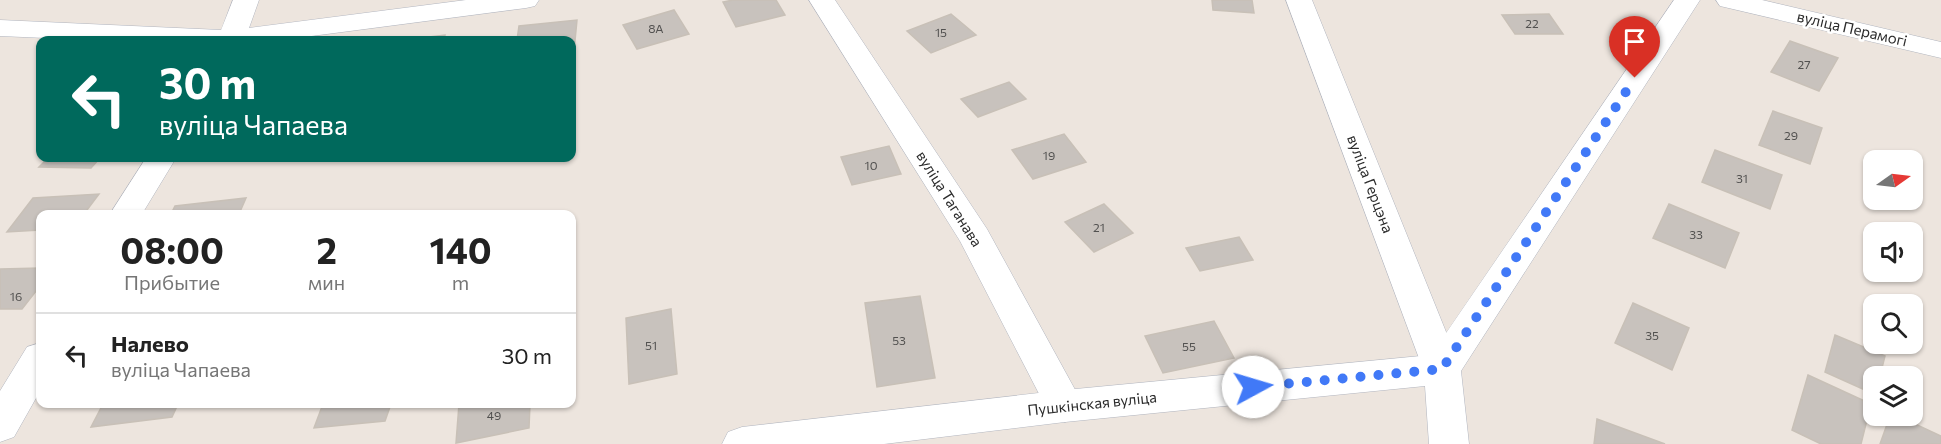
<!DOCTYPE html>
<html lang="ru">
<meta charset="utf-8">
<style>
:root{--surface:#fff;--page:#f6f6f6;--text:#222;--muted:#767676;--line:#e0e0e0}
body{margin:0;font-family:Commissioner,sans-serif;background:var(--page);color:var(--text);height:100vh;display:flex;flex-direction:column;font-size:22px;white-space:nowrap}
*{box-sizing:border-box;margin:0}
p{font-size:20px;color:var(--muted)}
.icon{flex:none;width:33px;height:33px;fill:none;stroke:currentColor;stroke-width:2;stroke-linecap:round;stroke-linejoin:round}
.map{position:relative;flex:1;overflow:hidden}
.details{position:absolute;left:36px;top:210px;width:540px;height:198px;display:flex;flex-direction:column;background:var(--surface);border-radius:12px;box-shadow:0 2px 4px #0004}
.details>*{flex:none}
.banner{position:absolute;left:36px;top:36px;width:540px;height:126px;border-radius:12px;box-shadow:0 2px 4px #0004;background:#00695c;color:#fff;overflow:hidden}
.needle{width:39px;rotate:76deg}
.fabs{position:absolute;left:1863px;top:150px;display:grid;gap:12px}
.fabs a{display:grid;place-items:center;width:60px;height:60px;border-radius:12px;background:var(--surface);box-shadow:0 2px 4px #0004;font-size:30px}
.pin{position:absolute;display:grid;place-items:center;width:51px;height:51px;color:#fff;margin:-62px -26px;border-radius:50% 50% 50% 0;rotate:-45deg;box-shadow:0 0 6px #0007}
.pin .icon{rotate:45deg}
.me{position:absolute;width:66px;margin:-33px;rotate:84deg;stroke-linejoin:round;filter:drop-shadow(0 0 4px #0008)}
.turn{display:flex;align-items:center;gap:21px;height:126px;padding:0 24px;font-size:27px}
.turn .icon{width:78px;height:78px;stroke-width:2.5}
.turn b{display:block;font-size:42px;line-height:51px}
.eta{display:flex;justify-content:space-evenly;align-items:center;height:102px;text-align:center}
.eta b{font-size:36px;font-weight:700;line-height:42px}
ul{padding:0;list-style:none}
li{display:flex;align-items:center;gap:18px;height:84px;padding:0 24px;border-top:2px solid var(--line)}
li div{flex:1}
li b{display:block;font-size:22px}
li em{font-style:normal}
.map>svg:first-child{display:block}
</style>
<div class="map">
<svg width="1941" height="444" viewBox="0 0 1941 444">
<rect width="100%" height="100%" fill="#ede5de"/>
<path fill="#c8c2bd" stroke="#c8c0b7" stroke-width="1.5" d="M733 0H776L785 15 736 27 723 2Z
M1212 0H1252L1254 13 1213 10Z
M674 10 689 34 637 49 623 25Z
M951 14 976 35 931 53 907 31Z
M1549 14 1563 34H1515L1502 15Z
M577 20 574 51H572V40H517L519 26Z
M445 35 444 40H403Z
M1790 41 1838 58 1819 91 1771 72Z
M1009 82 1026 99 978 117 961 99Z
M1773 111 1822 128 1810 164 1759 145Z
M1064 134 1086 162 1033 179 1012 150Z
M889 146 901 174 852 185 841 157Z
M1715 150 1782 175 1770 209 1702 182Z
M48 158H100L91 168 39 167Z
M99 194 84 214H40V230L7 232 33 198Z
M246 198 239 214H171L175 206Z
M1104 204 1133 233 1094 252 1065 222Z
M1669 204 1739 233 1725 268 1653 238Z
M1239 237 1253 260 1200 271 1186 248Z
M40 268V286L22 309H0V269Z
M920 296 935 378 877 387 865 303Z
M1633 303 1689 328 1672 370 1615 343Z
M671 309 677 374 629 384 626 318Z
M1214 321 1234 358 1163 373 1145 336Z
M1835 335 1885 356 1880 376H1874V394L1825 372Z
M1808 375 1871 404 1861 444H1821L1792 430Z
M103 404H178L172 417 91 427Z
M323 404H391L385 421 314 428Z
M459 404H530L529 428 456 443Z
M1890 416H1898L1941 436V444H1880Z
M1597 419 1665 444H1594Z"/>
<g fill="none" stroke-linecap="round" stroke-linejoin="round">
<g stroke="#b1b5bf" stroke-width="1">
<path id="street" d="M233 0H259L249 28 466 0H539L535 6 526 8 281 40H92L0 36V20L221 30Z
M809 0H835L987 229 1084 406 1079 417 1065 422 1051 417 960 241Z
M1286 0H1312L1461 369 1455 380 1442 384 1429 380 1423 369Z
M146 158H176L142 214H110Z
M40 343V391L14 437 0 442V391L27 347Z"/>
</g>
<g stroke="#b1b5bf" stroke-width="1">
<path id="secondary" d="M1674 0H1700L1461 371 1469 444H1429L1425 386 1065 422 884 444H722L728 432 742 427 1065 390 1431 355Z
M1716 0H1762L1941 42V58L1720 6Z"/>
</g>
<use href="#street" fill="#fff" fill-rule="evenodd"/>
<use href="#secondary" fill="#fff" fill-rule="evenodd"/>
</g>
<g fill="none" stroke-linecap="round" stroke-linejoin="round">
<path stroke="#4179f7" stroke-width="10" stroke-dasharray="0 18" d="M1253 387 1442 369 1635 78"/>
</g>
<g text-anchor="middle" stroke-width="5" stroke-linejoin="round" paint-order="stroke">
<g font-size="12" fill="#525150">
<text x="1532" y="28">22</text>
<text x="656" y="33">8А</text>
<text x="941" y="37">15</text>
<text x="1804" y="69">27</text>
<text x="1791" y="140">29</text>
<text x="1049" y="160">19</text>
<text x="871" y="170">10</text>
<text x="1742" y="183">31</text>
<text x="1099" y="232">21</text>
<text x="1696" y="239">33</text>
<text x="16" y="301">16</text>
<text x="1652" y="340">35</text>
<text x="899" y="345">53</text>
<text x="651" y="350">51</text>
<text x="1189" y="351">55</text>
<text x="494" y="420">49</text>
</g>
<g font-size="15" fill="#2b2b2b" stroke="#fff">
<text transform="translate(1852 29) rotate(13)" y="5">вуліца Перамогі</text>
<text transform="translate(1370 184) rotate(69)" y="5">вуліца Герцэна</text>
<text transform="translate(949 199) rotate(58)" y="5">вуліца Таганава</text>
<text transform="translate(1092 404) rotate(-6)" y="5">Пушкінская вуліца</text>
</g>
</g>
</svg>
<div class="fabs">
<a><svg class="needle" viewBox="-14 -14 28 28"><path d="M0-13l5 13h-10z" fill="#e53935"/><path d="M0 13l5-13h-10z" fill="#767676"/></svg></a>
<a><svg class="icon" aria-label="sound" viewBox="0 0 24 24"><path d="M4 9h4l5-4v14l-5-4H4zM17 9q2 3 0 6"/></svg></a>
<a><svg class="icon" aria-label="search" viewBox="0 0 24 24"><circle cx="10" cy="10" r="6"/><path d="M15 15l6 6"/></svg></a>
<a><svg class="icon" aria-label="layers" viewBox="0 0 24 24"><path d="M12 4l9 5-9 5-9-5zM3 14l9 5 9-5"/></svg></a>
</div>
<div class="pin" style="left:1635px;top:78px;background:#d93025"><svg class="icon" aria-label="arrive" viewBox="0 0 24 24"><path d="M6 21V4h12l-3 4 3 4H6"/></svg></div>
<svg class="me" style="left:1253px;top:387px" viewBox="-20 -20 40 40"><circle r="19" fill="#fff"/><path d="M0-13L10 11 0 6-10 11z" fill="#4179f7"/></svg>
<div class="banner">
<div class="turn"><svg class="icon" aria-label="left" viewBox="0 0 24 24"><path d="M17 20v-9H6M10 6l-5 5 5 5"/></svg><div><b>30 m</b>вуліца Чапаева</div></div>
</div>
<section class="details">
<div class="eta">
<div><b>08:00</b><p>Прибытие</p></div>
<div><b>2</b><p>мин</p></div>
<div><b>140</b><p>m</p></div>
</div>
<ul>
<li><svg class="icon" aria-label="left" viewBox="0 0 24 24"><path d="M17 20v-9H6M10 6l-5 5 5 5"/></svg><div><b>Налево</b><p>вуліца Чапаева</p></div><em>30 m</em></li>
</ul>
</section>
</div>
